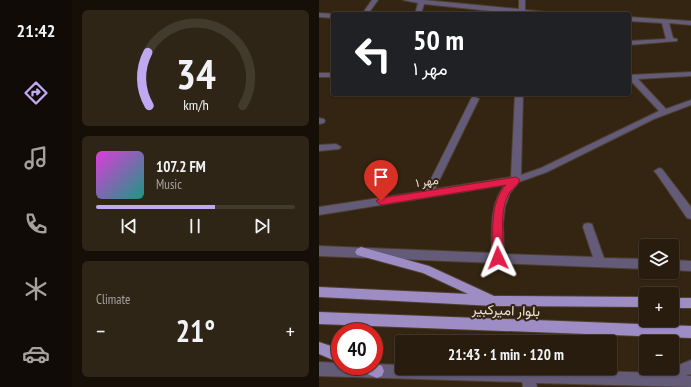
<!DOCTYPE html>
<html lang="en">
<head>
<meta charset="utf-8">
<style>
  :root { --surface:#271c0e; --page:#2f2517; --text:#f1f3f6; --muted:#a4a19e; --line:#433a2e; --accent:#c1a8f3 }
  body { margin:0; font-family:"PT Sans Narrow",Vazirmatn,sans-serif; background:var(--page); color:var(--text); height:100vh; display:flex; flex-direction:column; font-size:15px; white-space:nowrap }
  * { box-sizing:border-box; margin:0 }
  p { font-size:13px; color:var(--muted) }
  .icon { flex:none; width:22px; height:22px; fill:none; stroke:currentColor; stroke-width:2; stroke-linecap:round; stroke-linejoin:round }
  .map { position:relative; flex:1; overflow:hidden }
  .details { display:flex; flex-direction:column; gap:10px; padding:10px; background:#150f08; width:247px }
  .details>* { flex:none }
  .hud { position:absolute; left:12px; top:12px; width:300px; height:84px; border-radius:4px; box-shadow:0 1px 3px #0004,0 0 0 1px var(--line); background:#202124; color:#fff; overflow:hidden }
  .controls { position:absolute; left:320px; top:239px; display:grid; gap:8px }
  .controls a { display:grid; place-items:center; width:40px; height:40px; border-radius:4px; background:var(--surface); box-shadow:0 1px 3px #0004,0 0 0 1px var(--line); font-size:20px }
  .speed { position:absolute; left:12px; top:323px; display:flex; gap:8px; font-size:20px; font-weight:700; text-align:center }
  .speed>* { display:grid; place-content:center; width:52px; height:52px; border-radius:50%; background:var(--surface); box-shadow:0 1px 3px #0004,0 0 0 1px var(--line); line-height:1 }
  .speed .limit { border:6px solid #d22; background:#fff; color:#111 }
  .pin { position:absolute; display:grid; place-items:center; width:34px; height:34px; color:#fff; margin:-41px -17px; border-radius:50% 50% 50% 0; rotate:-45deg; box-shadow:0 0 4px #0007 }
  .pin .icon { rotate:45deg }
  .me { position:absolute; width:44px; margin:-22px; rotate:358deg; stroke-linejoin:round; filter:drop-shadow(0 0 3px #0008) }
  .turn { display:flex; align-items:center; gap:14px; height:84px; padding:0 16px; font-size:18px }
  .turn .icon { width:52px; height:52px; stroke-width:2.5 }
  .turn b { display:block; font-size:28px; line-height:34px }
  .big { font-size:30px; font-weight:700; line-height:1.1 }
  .details .widget { flex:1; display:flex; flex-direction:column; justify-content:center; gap:6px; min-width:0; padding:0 14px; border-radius:6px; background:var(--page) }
  .details .dial { align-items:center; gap:0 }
  .dial svg { height:104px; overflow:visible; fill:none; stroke:var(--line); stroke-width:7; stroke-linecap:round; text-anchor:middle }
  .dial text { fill:var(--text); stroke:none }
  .song { display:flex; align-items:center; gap:12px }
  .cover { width:48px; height:48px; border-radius:6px; background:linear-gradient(135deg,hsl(300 70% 55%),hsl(170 70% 35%)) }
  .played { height:4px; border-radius:2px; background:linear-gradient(90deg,var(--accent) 60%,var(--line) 60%) }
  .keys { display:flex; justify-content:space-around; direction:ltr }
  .heat { display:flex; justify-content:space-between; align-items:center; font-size:22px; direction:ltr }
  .trip { position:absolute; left:76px; top:335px; width:222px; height:40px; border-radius:4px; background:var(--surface); box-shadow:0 1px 3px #0004,0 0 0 1px var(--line); font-weight:700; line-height:40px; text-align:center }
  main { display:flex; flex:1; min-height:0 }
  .tab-bar { display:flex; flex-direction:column; width:72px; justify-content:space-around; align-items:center; background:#100b06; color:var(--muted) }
  .tab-bar .icon { width:28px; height:28px }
  .tab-bar .selected { color:var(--accent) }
  .tab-bar b { font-size:18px; color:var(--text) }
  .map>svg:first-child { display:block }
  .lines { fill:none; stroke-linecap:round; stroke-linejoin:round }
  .minor-casing { stroke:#4e3f2e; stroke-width:2 }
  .major-casing { stroke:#4e3f2e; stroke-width:2 }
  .minor { fill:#635b77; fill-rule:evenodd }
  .major { fill:#9e8cc5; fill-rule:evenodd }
  .route { fill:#e11d48; stroke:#92132f }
  .labels { text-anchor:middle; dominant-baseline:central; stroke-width:4; stroke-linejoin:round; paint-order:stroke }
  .street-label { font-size:12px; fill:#ece2d7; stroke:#342512 }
  .near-street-label { font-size:14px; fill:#ece2d7; stroke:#342512 }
</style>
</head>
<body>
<main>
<nav class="tab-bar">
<b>21:42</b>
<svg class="icon selected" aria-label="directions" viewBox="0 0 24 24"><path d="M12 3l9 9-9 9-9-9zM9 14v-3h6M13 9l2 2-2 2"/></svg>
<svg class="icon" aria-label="music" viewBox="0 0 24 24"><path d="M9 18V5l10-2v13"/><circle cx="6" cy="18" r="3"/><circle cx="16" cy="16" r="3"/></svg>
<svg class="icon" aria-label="phone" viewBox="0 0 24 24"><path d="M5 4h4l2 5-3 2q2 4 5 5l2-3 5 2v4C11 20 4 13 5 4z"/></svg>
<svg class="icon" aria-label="climate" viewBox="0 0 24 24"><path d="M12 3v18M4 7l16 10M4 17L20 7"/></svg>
<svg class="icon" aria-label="car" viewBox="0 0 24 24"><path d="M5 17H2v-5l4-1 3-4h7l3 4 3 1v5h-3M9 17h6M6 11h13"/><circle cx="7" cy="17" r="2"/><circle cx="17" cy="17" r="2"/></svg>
</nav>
<section class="details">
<div class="widget dial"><svg viewBox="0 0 100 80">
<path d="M14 69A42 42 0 1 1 86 69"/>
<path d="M14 69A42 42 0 0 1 13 28" stroke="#c1a8f3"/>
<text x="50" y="56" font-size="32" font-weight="700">34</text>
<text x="50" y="72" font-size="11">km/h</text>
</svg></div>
<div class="widget">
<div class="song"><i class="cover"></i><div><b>107.2 FM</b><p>Music</p></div></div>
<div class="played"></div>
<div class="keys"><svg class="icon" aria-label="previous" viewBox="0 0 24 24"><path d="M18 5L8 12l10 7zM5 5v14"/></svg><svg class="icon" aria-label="pause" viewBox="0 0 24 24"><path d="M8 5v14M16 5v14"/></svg><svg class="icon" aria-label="next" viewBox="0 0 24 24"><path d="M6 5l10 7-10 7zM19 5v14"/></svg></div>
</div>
<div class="widget"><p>Climate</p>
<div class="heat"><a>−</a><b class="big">21°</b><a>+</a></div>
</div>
</section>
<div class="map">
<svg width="372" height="387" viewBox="0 0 372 387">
  <rect width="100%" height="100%" fill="#342512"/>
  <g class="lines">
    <g class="minor-casing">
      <path id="minor" d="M53 0H59L49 14H43Z
        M84 0H105L200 9V0H206V10L227 12 230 14H200L105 4 102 14H96L99 3Z
        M0 13 14 14V18L0 17Z
        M310 17 372 21V25L350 23 354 38 358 39V41L310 45V41L347 39 343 23 310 21Z
        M372 72V76L319 79 347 109 372 100V105L335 119 228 172 200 182 191 193 186 207 184 224 185 254 274 257 264 227 265 224 269 223 273 224 274 227 285 258 327 259V269L0 256V246L173 253C173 231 170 204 186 185L0 215V207L106 191 153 97H156L160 99 116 189 192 177 196 94H204L202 175 222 168 340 111 310 79V75Z
        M0 73H14V77H0Z
        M0 118 5 119 6 121 5 123 0 124Z
        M17 144 22 147 20 149 0 151V145Z
        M340 168 343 169 372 207V219L368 218 337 173 335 171Z
        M353 260 372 261V271L353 270Z
        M372 360V374L367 376H372V387L217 383 218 387H204L203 382 0 376V362L21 363V366H55V364L83 365V368H182L340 373Z"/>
    </g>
    <g class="major-casing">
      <path id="major" d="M42 247 110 266 175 296 327 297V307L175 306 0 297V287L149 294 104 273 38 255 36 252 38 249Z
        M353 298H372V308H353Z
        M0 312 372 326V338L0 324Z
        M0 342 21 349V363L0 354Z
        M55 363 63 366 65 371 63 376 58 378 41 371 39 366H55Z"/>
    </g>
    <use href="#minor" class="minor"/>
    <use href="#major" class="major"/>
  </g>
  <path class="route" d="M197 177 201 180C199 185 194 188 191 192 180 208 184 239 185 258L183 261 179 262 176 261 174 258C174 235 170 202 187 185L62 205 57 201 62 198Z"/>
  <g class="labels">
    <g class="street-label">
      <text transform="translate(108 181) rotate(-9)">مهر ۱</text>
    </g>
    <g class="near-street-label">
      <text transform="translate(187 310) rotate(2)">بلوار امیرکبیر</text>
    </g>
  </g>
</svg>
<div class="controls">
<a><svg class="icon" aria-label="layers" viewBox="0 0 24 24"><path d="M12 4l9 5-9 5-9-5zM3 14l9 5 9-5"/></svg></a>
<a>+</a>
<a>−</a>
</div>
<div class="speed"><div class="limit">40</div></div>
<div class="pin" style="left:62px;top:201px;background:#d93025"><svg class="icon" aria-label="arrive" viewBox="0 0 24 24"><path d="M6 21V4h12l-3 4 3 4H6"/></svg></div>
<svg class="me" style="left:179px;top:258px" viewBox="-20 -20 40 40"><path d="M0-17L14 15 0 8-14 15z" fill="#e11d48" stroke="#fff" stroke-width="4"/></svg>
<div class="trip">21:43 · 1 min · 120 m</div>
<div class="hud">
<div class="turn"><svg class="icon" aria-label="left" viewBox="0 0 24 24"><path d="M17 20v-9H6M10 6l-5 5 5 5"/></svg><div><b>50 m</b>مهر ۱</div></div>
</div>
</div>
</main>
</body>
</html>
